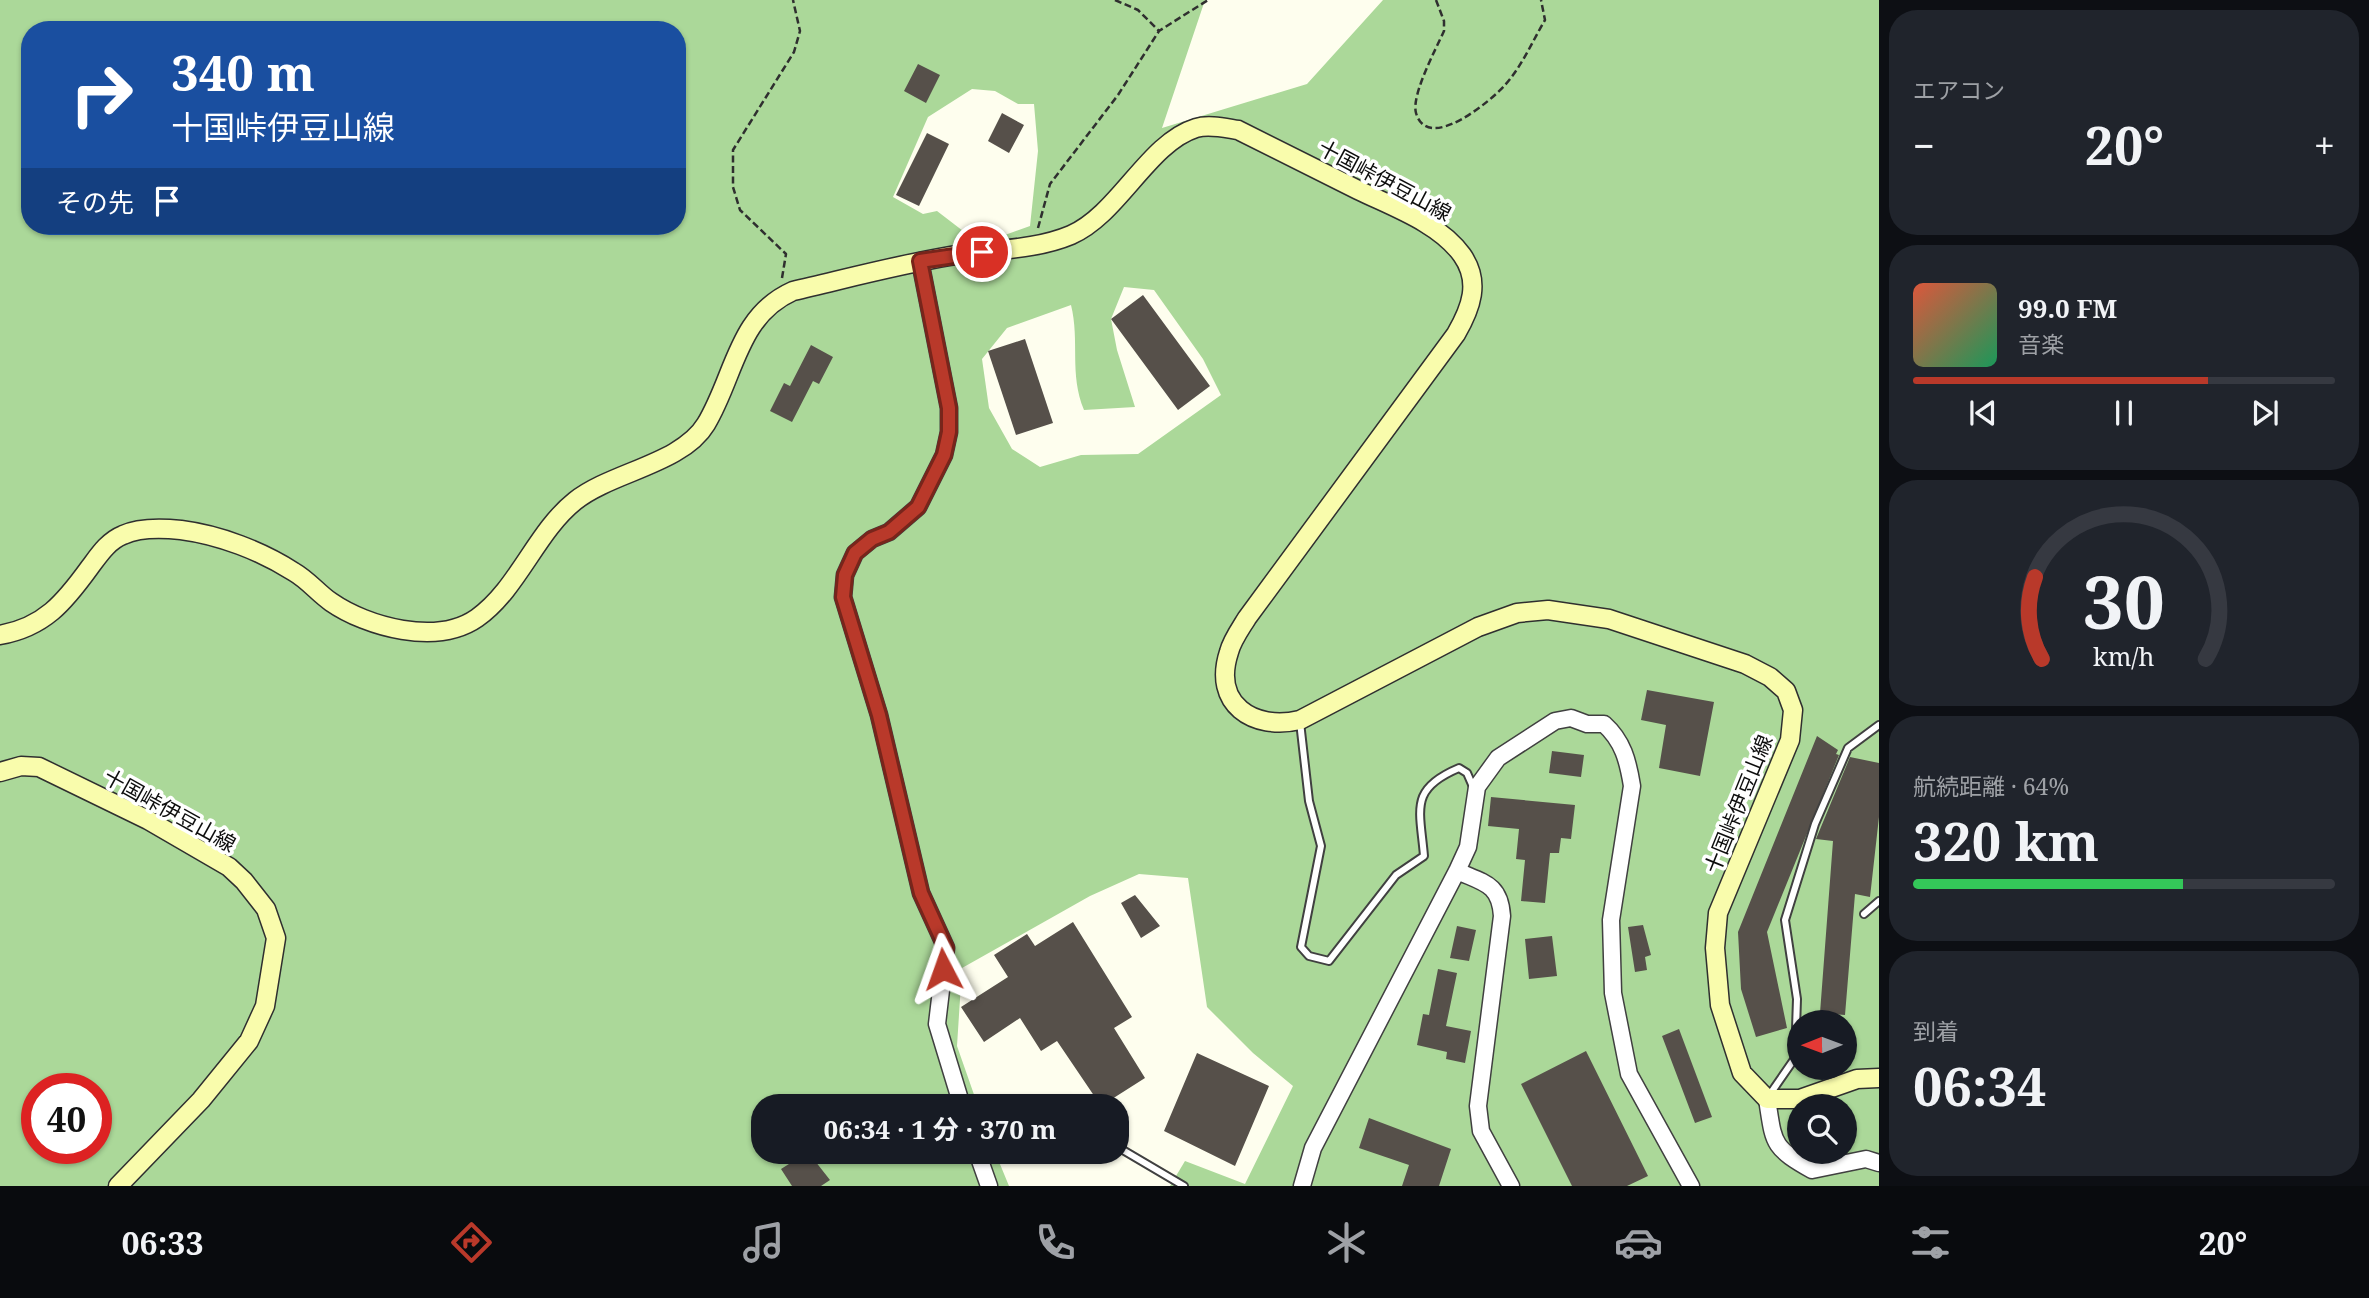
<!DOCTYPE html>
<html lang="ja">
<head>
<meta charset="utf-8">
<style>
  :root { --surface:#171b24; --page:#20242c; --text:#f1f3f6; --muted:#9ea1a6; --line:#363941; --accent:#b9392a }
  body { margin:0; font-family:"Noto Serif","Noto Sans JP",serif; background:var(--page); color:var(--text); height:100vh; display:flex; flex-direction:column; font-size:26px; white-space:nowrap }
  * { box-sizing:border-box; margin:0 }
  p { font-size:23px; color:var(--muted) }
  .icon { flex:none; width:38px; height:38px; fill:none; stroke:currentColor; stroke-width:2; stroke-linecap:round; stroke-linejoin:round }
  .map { position:relative; flex:1; overflow:hidden }
  .sheet { display:flex; flex-direction:column; gap:10px; padding:10px; background:#0d0f14; width:490px }
  .sheet>* { flex:none }
  .hud { position:absolute; left:21px; top:21px; width:665px; height:214px; border-radius:28px; box-shadow:0 2px 5px #0004; background:#1a4fa0; color:#fff; overflow:hidden }
  .needle { width:46px; rotate:269deg }
  .tools { position:absolute; left:1787px; top:1010px; display:grid; gap:14px }
  .tools a { display:grid; place-items:center; width:70px; height:70px; border-radius:50%; background:var(--surface); box-shadow:0 2px 5px #0004; font-size:35px }
  .speed { position:absolute; left:21px; top:1073px; display:flex; gap:14px; font-size:35px; font-weight:700; text-align:center }
  .speed>* { display:grid; place-content:center; width:91px; height:91px; border-radius:50%; background:var(--surface); box-shadow:0 2px 5px #0004; line-height:1 }
  .speed .limit { border:10px solid #d22; background:#fff; color:#111 }
  .pin { position:absolute; display:grid; place-items:center; width:60px; height:60px; color:#fff; margin:-30px; border:4px solid #fff; border-radius:50%; box-shadow:0 2px 7px #0007 }
  .me { position:absolute; width:77px; margin:-38px; rotate:356deg; stroke-linejoin:round; filter:drop-shadow(0 0 5px #0008) }
  .turn { display:flex; align-items:center; gap:24px; height:147px; padding:0 35px; font-size:32px }
  .turn .icon { width:91px; height:91px; stroke-width:2.5 }
  .turn b { display:block; font-size:49px; line-height:60px }
  .then { display:flex; align-items:center; height:66px; padding:0 35px; background:#0003; gap:14px; font-size:26px }
  .big { font-size:52px; font-weight:700; line-height:1.1 }
  .sheet .widget { flex:1; display:flex; flex-direction:column; justify-content:center; gap:10px; min-width:0; padding:0 24px; border-radius:28px; background:var(--page) }
  .sheet .dial { align-items:center; gap:0 }
  .dial svg { height:182px; overflow:visible; fill:none; stroke:var(--line); stroke-width:7; stroke-linecap:round; text-anchor:middle }
  .dial text { fill:var(--text); stroke:none }
  .song { display:flex; align-items:center; gap:21px }
  .cover { width:84px; height:84px; border-radius:10px; background:linear-gradient(135deg,hsl(10 70% 55%),hsl(150 70% 35%)) }
  .played { height:7px; border-radius:4px; background:linear-gradient(90deg,var(--accent) 70%,var(--line) 70%) }
  .keys { display:flex; justify-content:space-around; direction:ltr }
  .heat { display:flex; justify-content:space-between; align-items:center; font-size:38px; direction:ltr }
  .charge { height:10px; border-radius:5px; background:linear-gradient(90deg,#34c759 64%,var(--line) 0) }
  .trip { position:absolute; left:751px; top:1094px; width:378px; height:70px; border-radius:28px; background:var(--surface); box-shadow:0 2px 5px #0004; font-weight:700; line-height:70px; text-align:center }
  .tabs { display:flex; height:112px; justify-content:space-around; align-items:center; background:#090b0e; color:var(--muted) }
  .tabs .icon { width:49px; height:49px }
  .tabs .selected { color:var(--accent) }
  .tabs b { font-size:32px; color:var(--text) }
  main { display:flex; flex:1; min-height:0 }
  .map>svg:first-child { display:block }
  .forest { fill:#abd899; fill-rule:evenodd }
  .building { fill:#56504a }
  .lines { fill:none; stroke-linecap:round; stroke-linejoin:round }
  .service-casing { stroke:#404040; stroke-width:10 }
  .tertiary-casing { stroke:#404040; stroke-width:19 }
  .secondary-casing { stroke:#2f2f2f; stroke-width:21 }
  .path { stroke:#2f2f2f; stroke-width:2.5; stroke-dasharray:7 3.5; stroke-linecap:butt }
  .service { stroke:#fff; stroke-width:6 }
  .tertiary { stroke:#fff; stroke-width:16 }
  .secondary { stroke:#f9fcac; stroke-width:18 }
  .route-casing { stroke:#78251b; stroke-width:18 }
  .route { stroke:#b9392a; stroke-width:12 }
  .labels { text-anchor:middle; dominant-baseline:central; stroke-width:7; stroke-linejoin:round; paint-order:stroke }
  .street-label { font-size:21px; fill:#0d0d0d; stroke:#fff }
</style>
</head>
<body>
<main>
<div class="map">
<svg width="1879" height="1186" viewBox="0 0 1879 1186">
  <rect width="100%" height="100%" fill="#fefeee"/>
  <path class="forest" d="M0 0H1205L1162 128 1307 84 1383 0H1879V1186H1170L1185 1161 1245 1184 1293 1086 1253 1053 1207 1007 1188 878 1139 874 1090 896 962 968 957 1046 978 1106H763V1152H995L1009 1186H0ZM30 30H677V226H30ZM972 89 995 91 1018 104H1034L1038 151 1030 226 980 244 937 211 923 214 893 197 928 117ZM1124 287 1154 290 1203 359 1221 395 1138 454 1081 455 1040 467 1012 449 989 408 982 359 1007 328 1071 305C1080 342 1069 373 1084 410L1135 407 1117 350 1111 319ZM1799 1022H1844V1068H1799ZM37 1088H96V1148H37ZM1799 1106H1844V1152H1799Z"/>
  <path class="building" d="M918 64 940 75 926 103 904 91Z
    M1002 113 1024 125 1009 153 988 141Z
    M927 133 949 144 919 206 896 195Z
    M1143 295 1210 386 1178 410 1111 319Z
    M1025 339 1053 423 1016 435 988 351Z
    M811 345 833 357 819 384 813 381 792 422 770 411 784 383 790 386Z
    M1647 690 1714 702 1700 776 1659 768 1666 725 1641 720Z
    M1817 736 1838 750 1836 754 1839 755 1767 932 1787 1028 1756 1037 1741 989 1738 932Z
    M1552 751 1584 755 1581 777 1549 773Z
    M1850 757 1879 763V817L1870 897 1855 894 1845 1015 1820 1013 1833 841 1816 839Z
    M1491 797 1575 805 1571 839 1561 838 1559 853H1550L1545 903 1521 901 1525 860 1516 859 1519 829 1488 826Z
    M1135 895 1160 926 1141 938 1121 903Z
    M1073 922 1132 1017 1114 1028 1145 1078 1101 1106 1057 1041 1041 1051 1020 1018 984 1042 961 1007 1008 977 994 955 1027 934 1035 946Z
    M1643 925 1651 955 1645 957 1647 970 1635 972 1628 927Z
    M1457 926 1476 930 1469 961 1450 958Z
    M1552 936 1557 976 1529 979 1525 939Z
    M1438 969 1457 973 1446 1026 1471 1031 1465 1063 1446 1059 1447 1052 1417 1045 1423 1014 1429 1015Z
    M1679 1029 1712 1117 1695 1123 1662 1036Z
    M1586 1051 1648 1176 1627 1186H1572L1521 1084Z
    M1197 1053 1269 1086 1235 1166 1164 1131Z
    M1369 1118 1451 1149 1439 1186H1402L1409 1165 1359 1148Z
    M808 1152 830 1180 821 1186H792L781 1169Z"/>
  <g class="lines">
    <g class="service-casing">
      <path id="service" d="M1300 722 1309 801 1321 846 1301 947 1309 956 1329 961 1396 875 1424 856C1420 809 1409 789 1459 768L1467 773 1474 789
        M1864 914 1879 901
        M1768 1097 1795 1058 1797 999 1785 920 1815 824 1848 748 1879 725
        M1116 1146 1184 1186"/>
    </g>
    <g class="tertiary-casing">
      <path id="tertiary" d="M920 261 949 408V432L944 455 918 507 889 532 872 539 855 553 845 575 843 597 879 715 921 893 946 948 937 1024 962 1106
        M1457 871C1484 883 1500 884 1502 916L1478 1106 1481 1131 1511 1186
        M1767 1099C1774 1143 1771 1147 1812 1170L1866 1159 1879 1163
        M977 1152 989 1186
        M1302 1186 1313 1148 1457 871 1468 847 1477 787 1498 758 1555 721 1571 718 1587 724H1604C1623 741 1628 761 1632 786L1611 920 1613 993 1629 1074 1691 1186"/>
    </g>
    <g class="secondary-casing">
      <path id="secondary" d="M0 635C44 627 64 603 90 567 99 555 108 541 123 535 140 527 162 528 181 530 220 535 261 551 294 572 308 580 318 593 331 602 367 627 437 646 477 618 518 589 536 532 575 501 611 472 682 464 706 424 735 376 737 316 793 291 845 279 897 265 950 256 989 249 1033 251 1071 235 1119 214 1148 143 1196 128 1209 124 1225 128 1238 130 1278 150 1318 170 1358 190 1393 207 1439 223 1462 255 1481 282 1471 308 1456 334L1247 618C1241 628 1232 640 1229 652 1212 704 1253 731 1300 720L1478 627 1517 613 1548 610 1609 619 1745 664 1770 677 1786 691 1793 710 1790 740 1718 913 1715 948 1720 1005 1742 1073 1767 1099H1800L1857 1079 1879 1078
        M0 772 21 766 39 767 148 820 229 867 244 881 266 909 276 938 265 1006 249 1041 201 1100 118 1186"/>
    </g>
    <path class="path" d="M1115 0 1138 10 1159 31
      M1436 0 1444 21V31C1436 49 1411 95 1416 113 1428 154 1492 100 1505 85 1522 66 1532 42 1545 20L1541 0
      M1038 228 1050 184 1118 95 1159 31 1208 0
      M782 278 786 254 740 210 733 187V150L794 52 800 31 793 0"/>
    <use href="#service" class="service"/>
    <use href="#tertiary" class="tertiary"/>
    <use href="#secondary" class="secondary"/>
  </g>
  <g class="lines">
    <g class="route-casing">
      <path id="route" d="M943 969 946 948 921 893 879 715 843 597 845 575 855 553 872 539 889 532 918 507 944 455 949 432V408L920 261 982 252"/>
    </g>
    <use href="#route" class="route"/>
  </g>
  <g class="labels">
    <g class="street-label">
      <text transform="translate(1385 180) rotate(28)">十国峠伊豆山線</text>
      <text transform="translate(1738 804) rotate(-68)">十国峠伊豆山線</text>
      <text transform="translate(170 810) rotate(29)">十国峠伊豆山線</text>
    </g>
  </g>
</svg>
<div class="tools">
<a><svg class="needle" viewBox="-14 -14 28 28"><path d="M0-13l5 13h-10z" fill="#e53935"/><path d="M0 13l5-13h-10z" fill="#9ea1a6"/></svg></a>
<a><svg class="icon" aria-label="search" viewBox="0 0 24 24"><circle cx="10" cy="10" r="6"/><path d="M15 15l6 6"/></svg></a>
</div>
<div class="speed"><div class="limit">40</div></div>
<div class="pin" style="left:982px;top:252px;background:#d93025"><svg class="icon" aria-label="arrive" viewBox="0 0 24 24"><path d="M6 21V4h12l-3 4 3 4H6"/></svg></div>
<svg class="me" style="left:943px;top:969px" viewBox="-20 -20 40 40"><path d="M0-17L14 15 0 8-14 15z" fill="#b9392a" stroke="#fff" stroke-width="4"/></svg>
<div class="trip">06:34 · 1 分 · 370 m</div>
<div class="hud">
<div class="turn"><svg class="icon" aria-label="right" viewBox="0 0 24 24"><path d="M7 20v-9h11M14 6l5 5-5 5"/></svg><div><b>340 m</b>十国峠伊豆山線</div></div>
<div class="then">その先<svg class="icon" aria-label="arrive" viewBox="0 0 24 24"><path d="M6 21V4h12l-3 4 3 4H6"/></svg></div>
</div>
</div>
<section class="sheet">
<div class="widget"><p>エアコン</p>
<div class="heat"><a>−</a><b class="big">20°</b><a>+</a></div>
</div>
<div class="widget">
<div class="song"><i class="cover"></i><div><b>99.0 FM</b><p>音楽</p></div></div>
<div class="played"></div>
<div class="keys"><svg class="icon" aria-label="previous" viewBox="0 0 24 24"><path d="M18 5L8 12l10 7zM5 5v14"/></svg><svg class="icon" aria-label="pause" viewBox="0 0 24 24"><path d="M8 5v14M16 5v14"/></svg><svg class="icon" aria-label="next" viewBox="0 0 24 24"><path d="M6 5l10 7-10 7zM19 5v14"/></svg></div>
</div>
<div class="widget dial"><svg viewBox="0 0 100 80">
<path d="M14 69A42 42 0 1 1 86 69"/>
<path d="M14 69A42 42 0 0 1 11 33" stroke="#b9392a"/>
<text x="50" y="56" font-size="32" font-weight="700">30</text>
<text x="50" y="72" font-size="11">km/h</text>
</svg></div>
<div class="widget"><p>航続距離 · 64%</p><b class="big">320 km</b><div class="charge"></div></div>
<div class="widget"><p>到着</p><b class="big">06:34</b></div>
</section>
</main>
<nav class="tabs">
<b>06:33</b>
<svg class="icon selected" aria-label="directions" viewBox="0 0 24 24"><path d="M12 3l9 9-9 9-9-9zM9 14v-3h6M13 9l2 2-2 2"/></svg>
<svg class="icon" aria-label="music" viewBox="0 0 24 24"><path d="M9 18V5l10-2v13"/><circle cx="6" cy="18" r="3"/><circle cx="16" cy="16" r="3"/></svg>
<svg class="icon" aria-label="phone" viewBox="0 0 24 24"><path d="M5 4h4l2 5-3 2q2 4 5 5l2-3 5 2v4C11 20 4 13 5 4z"/></svg>
<svg class="icon" aria-label="climate" viewBox="0 0 24 24"><path d="M12 3v18M4 7l16 10M4 17L20 7"/></svg>
<svg class="icon" aria-label="car" viewBox="0 0 24 24"><path d="M5 17H2v-5l4-1 3-4h7l3 4 3 1v5h-3M9 17h6M6 11h13"/><circle cx="7" cy="17" r="2"/><circle cx="17" cy="17" r="2"/></svg>
<svg class="icon" aria-label="filters" viewBox="0 0 24 24"><path d="M4 7h16M4 17h16"/><circle cx="9" cy="7" r="2"/><circle cx="15" cy="17" r="2"/></svg>
<b>20°</b>
</nav>
</body>
</html>
